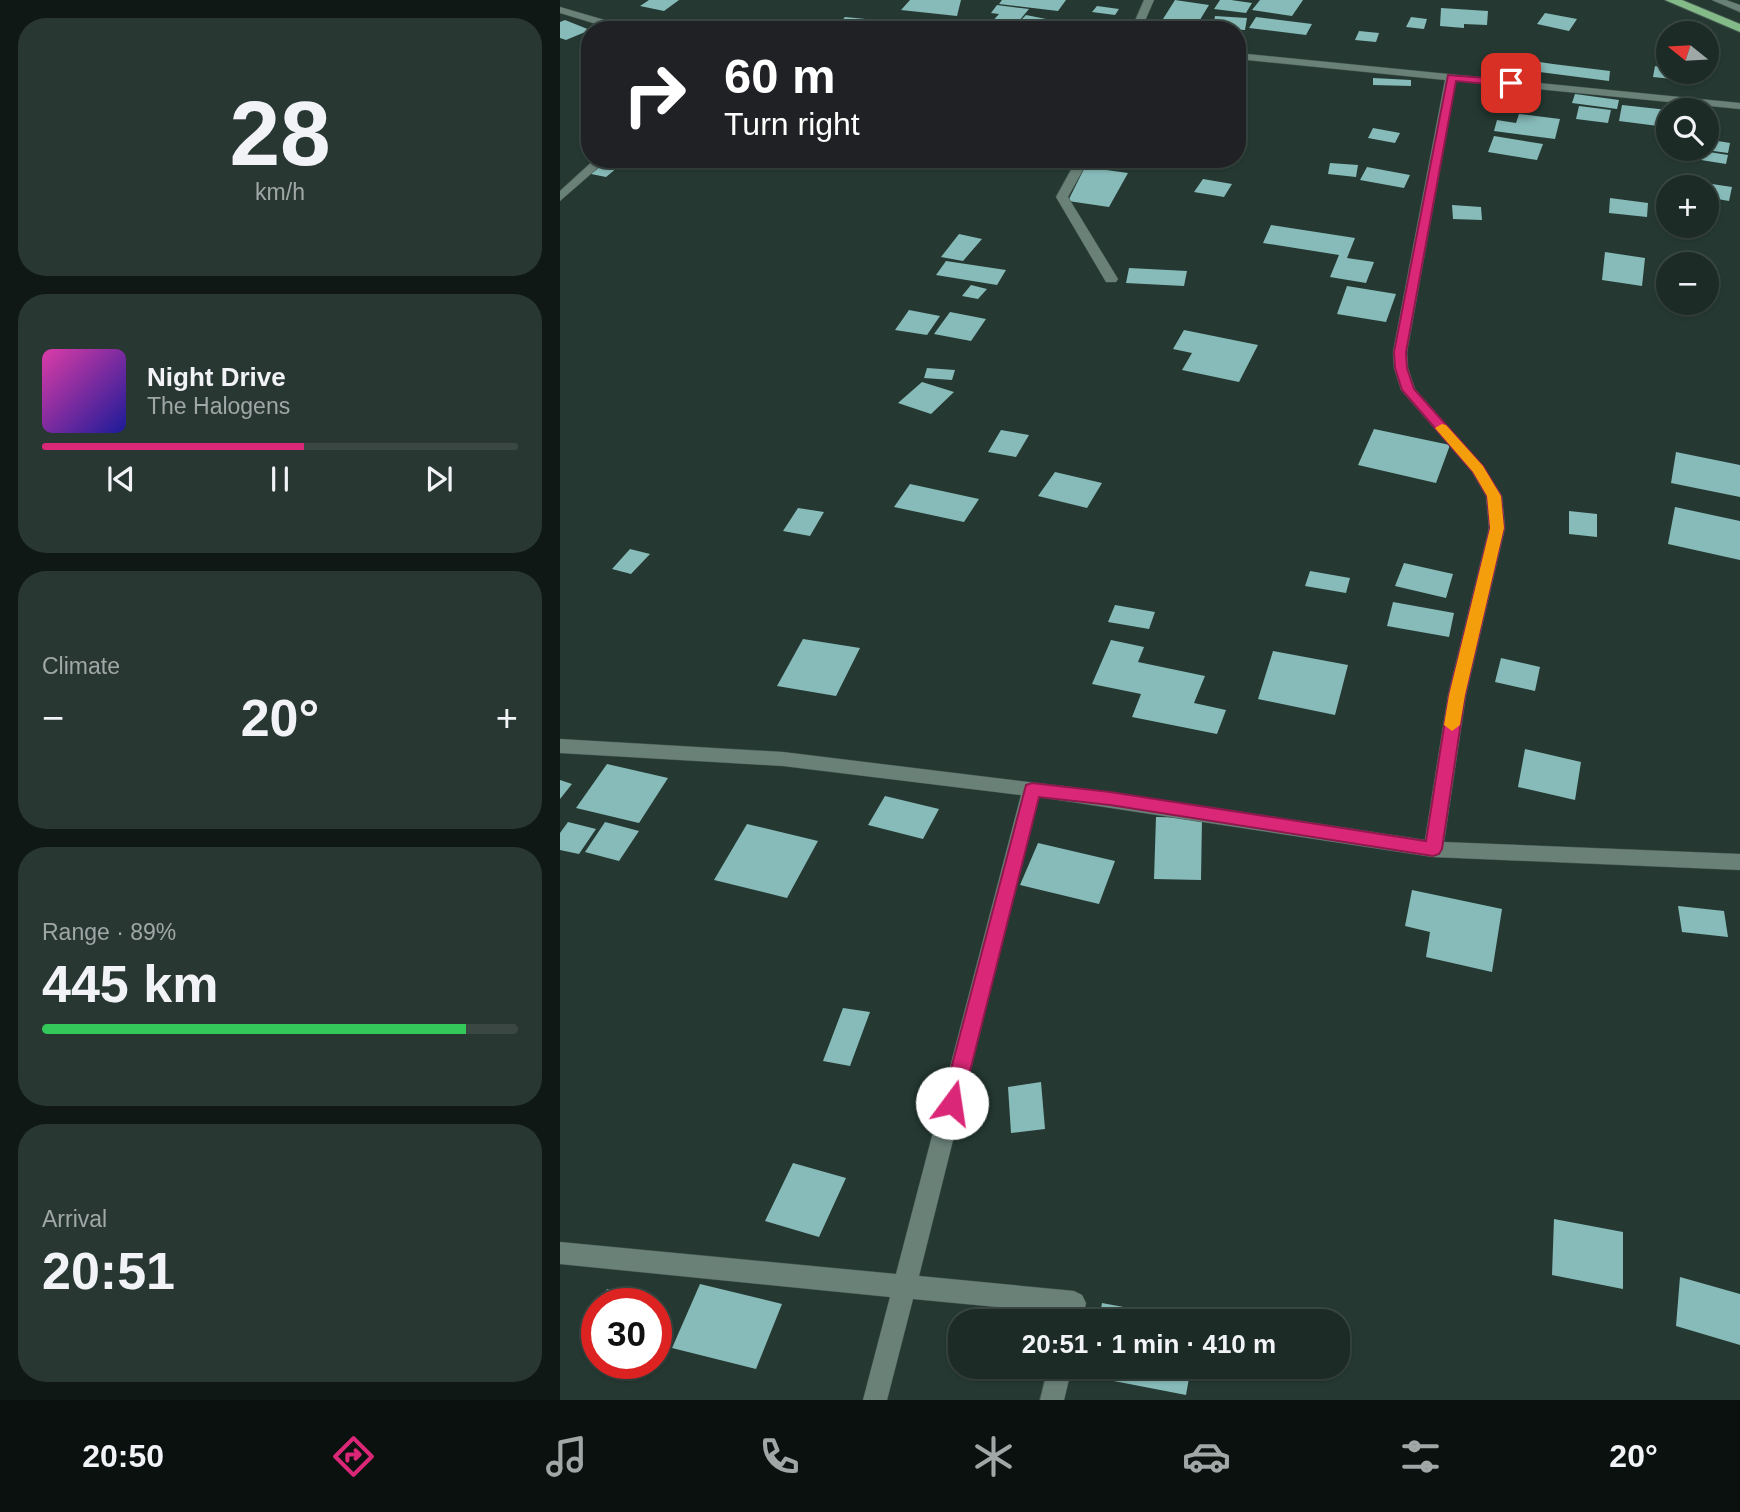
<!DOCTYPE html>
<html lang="en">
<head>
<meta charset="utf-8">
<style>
  :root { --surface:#1c2b26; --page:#293732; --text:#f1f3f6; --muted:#a0a7a7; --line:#3a4743; --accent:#db2777 }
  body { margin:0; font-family:Arial,sans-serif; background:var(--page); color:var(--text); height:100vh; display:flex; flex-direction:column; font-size:26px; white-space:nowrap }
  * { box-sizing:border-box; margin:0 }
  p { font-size:23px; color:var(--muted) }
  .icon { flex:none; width:38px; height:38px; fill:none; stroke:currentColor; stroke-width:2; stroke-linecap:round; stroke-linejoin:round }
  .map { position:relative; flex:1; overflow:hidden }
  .details { display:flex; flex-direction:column; gap:18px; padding:18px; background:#0f1815; width:560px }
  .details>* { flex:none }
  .banner { position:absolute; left:21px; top:21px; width:665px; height:147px; border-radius:28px; box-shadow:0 2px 5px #0004,0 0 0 2px var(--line); background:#202124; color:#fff; overflow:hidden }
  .needle { width:46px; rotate:288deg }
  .controls { position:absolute; left:1096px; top:21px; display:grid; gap:14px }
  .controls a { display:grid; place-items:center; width:63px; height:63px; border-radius:50%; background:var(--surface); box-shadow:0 2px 5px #0004,0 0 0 2px var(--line); font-size:35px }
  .speed { position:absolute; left:21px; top:1288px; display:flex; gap:14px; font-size:35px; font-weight:700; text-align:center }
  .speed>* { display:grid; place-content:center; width:91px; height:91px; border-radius:50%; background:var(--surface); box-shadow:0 2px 5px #0004,0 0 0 2px var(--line); line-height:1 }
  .speed .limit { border:10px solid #d22; background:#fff; color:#111 }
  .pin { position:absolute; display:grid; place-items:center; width:60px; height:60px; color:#fff; margin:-30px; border-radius:14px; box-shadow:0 4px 10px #0006 }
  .me { position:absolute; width:77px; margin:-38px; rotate:14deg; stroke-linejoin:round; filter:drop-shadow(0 0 5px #0008) }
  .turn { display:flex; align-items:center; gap:24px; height:147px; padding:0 28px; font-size:32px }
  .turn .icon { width:91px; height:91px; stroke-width:2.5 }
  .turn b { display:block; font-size:49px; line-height:60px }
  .big { font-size:52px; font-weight:700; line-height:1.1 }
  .details .tile { flex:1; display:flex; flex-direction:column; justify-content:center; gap:10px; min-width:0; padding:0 24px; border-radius:28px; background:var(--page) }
  .details .dial { align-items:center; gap:0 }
  .dial b { font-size:91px; line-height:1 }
  .song { display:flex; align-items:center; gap:21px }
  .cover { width:84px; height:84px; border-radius:10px; background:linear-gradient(135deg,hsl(320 70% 55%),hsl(240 70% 35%)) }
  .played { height:7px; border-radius:4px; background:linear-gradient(90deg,var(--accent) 55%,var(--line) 55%) }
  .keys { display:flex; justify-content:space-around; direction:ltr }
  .heat { display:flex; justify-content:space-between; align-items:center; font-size:38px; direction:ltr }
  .charge { height:10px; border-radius:5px; background:linear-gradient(90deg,#34c759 89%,var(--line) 0) }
  .trip { position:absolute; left:388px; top:1309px; width:402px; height:70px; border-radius:28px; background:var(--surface); box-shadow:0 2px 5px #0004,0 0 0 2px var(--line); font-weight:700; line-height:70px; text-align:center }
  .tab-bar { display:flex; height:112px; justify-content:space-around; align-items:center; background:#0b110f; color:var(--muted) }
  .tab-bar .icon { width:49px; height:49px }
  .tab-bar .current { color:var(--accent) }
  .tab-bar b { font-size:32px; color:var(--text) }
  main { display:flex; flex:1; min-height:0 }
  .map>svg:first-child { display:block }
  .building { fill:#87bbb9 }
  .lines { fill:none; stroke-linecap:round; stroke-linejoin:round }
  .minor-casing { stroke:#42554f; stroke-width:1 }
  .highway-casing { stroke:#42554f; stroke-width:2 }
  .minor { fill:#6a8178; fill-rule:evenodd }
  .highway { fill:#83ba88; fill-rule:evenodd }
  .route { fill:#db2777; stroke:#8e194d; stroke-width:2 }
  .slow { fill:#f59e0b }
</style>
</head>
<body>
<main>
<section class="details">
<div class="tile dial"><b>28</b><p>km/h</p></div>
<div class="tile">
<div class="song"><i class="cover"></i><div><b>Night Drive</b><p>The Halogens</p></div></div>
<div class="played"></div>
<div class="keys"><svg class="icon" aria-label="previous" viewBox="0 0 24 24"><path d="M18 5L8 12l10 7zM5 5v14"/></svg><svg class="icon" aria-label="pause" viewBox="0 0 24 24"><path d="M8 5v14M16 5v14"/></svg><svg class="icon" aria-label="next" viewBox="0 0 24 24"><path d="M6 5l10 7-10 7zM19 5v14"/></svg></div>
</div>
<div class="tile"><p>Climate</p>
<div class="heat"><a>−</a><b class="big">20°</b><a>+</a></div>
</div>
<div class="tile"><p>Range · 89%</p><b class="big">445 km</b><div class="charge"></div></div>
<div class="tile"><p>Arrival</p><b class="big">20:51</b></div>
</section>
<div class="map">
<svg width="1180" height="1400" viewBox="0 0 1180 1400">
  <rect width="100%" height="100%" fill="#253932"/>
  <path class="building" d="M89 0H119L104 11 80 6Z
    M350 0H401L397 16 341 10Z
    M442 0H506L498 11 439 4Z
    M615 0 649 5 638 23 603 19Z
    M660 0H671L692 3 686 13 654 9Z
    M700 0H743L732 16 692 10Z
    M437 5 469 9 454 27 430 24 439 14 431 13Z
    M537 6 559 9 555 15 532 12Z
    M881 8 928 11 927 25 904 24V28L880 26Z
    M985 13 1017 19 1009 31 977 24Z
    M466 15 486 19 478 27 457 24Z
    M655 16 687 18 685 30 653 28Z
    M285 17 326 21 319 30H290L293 27 278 25Z
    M696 17 752 24 746 35 689 28Z
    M851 17 867 19 864 29 846 27Z
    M5 20 30 30 6 40 0 38V22Z
    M604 23 624 25 621 30H600Z
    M799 31 819 33 816 42 795 40Z
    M952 58 993 64 1050 71 1049 81 949 68Z
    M1095 66 1108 68V72H1123L1122 80 1093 77Z
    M813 78 851 80V86L813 85Z
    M931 85 975 90 971 107 927 101Z
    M1015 94 1059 100 1057 109 1012 103Z
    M1062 105 1108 110 1106 127 1059 121Z
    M1019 106 1051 110 1048 123 1016 119Z
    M959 114 1000 119 995 139 934 131 937 120 956 123Z
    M813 128 840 133 835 143 808 138Z
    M934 136 983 144 977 160 928 152Z
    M1146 139 1170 143 1168 153 1146 150Z
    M1143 151 1168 155 1166 164 1141 160Z
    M48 160 63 163 46 177 31 174Z
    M770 163 798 165 796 177 768 174Z
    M525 167 568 173 549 207 508 201Z
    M807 167 850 175 844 188 800 180Z
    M643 179 672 184 664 197 634 192Z
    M1145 183 1172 187 1169 201 1146 197Z
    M1050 198 1088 203 1087 217 1049 213Z
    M892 205 921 207 922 220 893 219Z
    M711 225 795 238 787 258 814 262 806 283 770 277 779 255 703 243Z
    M399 234 422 239 403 261 381 257Z
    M1045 252 1085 258 1082 286 1042 280Z
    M386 261 446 270 437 285 376 275Z
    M569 268 627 271 624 286 566 283Z
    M411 285 427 289 418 299 402 296Z
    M787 286 836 294 826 322 777 314Z
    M349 310 380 316 367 335 335 330Z
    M390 312 426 319 411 341 374 334Z
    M624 330 698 345 679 382 622 370 632 353 613 349Z
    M367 368 395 370 392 380 364 378Z
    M362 382 394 392 371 414 338 403Z
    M814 429 890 445 876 483 798 465Z
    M441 430 469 435 456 457 428 452Z
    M1116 452 1180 465V497L1111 483Z
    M495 472 542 483 527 508 478 496Z
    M350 484 419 499 404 522 334 507Z
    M1115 507 1180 521V560L1108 544Z
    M238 508 264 512 250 536 223 531Z
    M1009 511 1037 514V537L1009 534Z
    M70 549 90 554 71 574 52 569Z
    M844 563 893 574 886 598 835 586Z
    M750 571 790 578 786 593 745 586Z
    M833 602 894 613 889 637 827 626Z
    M555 605 595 612 589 629 548 622Z
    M243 639 300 648 276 696 217 686Z
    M551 640 584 647 578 662 645 676 634 703 666 710 657 734 572 717 581 694 532 684Z
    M713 651 788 665 775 715 698 699Z
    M941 658 980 667 975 691 935 682Z
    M965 749 1021 762 1015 800 958 787Z
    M47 764 108 778 79 823 16 808Z
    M0 780 12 784 0 799Z
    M325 796 379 809 363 839 308 825Z
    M596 817 642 818 641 880 594 879Z
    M8 822 36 829 19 854 0 850V833Z
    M45 822 79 831 59 861 25 852Z
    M187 824 258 841 227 898 154 880Z
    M478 843 555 861 539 904 460 885Z
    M852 890 942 909 932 972 866 957 870 932 845 926Z
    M1118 906 1164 911 1168 937 1122 932Z
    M283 1008 310 1012 290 1066 263 1061Z
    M481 1082 485 1129 451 1133 448 1087Z
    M233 1163 286 1178 259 1237 205 1221Z
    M994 1219 1063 1232V1289L992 1275Z
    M1120 1277 1180 1294V1345L1116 1326Z
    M140 1284 222 1304 196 1369 112 1348Z
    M47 1289 84 1299 82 1304H40Z
    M542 1303 633 1320V1321H539Z
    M529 1367H631L626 1395 528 1376Z"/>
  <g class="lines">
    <g class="minor-casing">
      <path id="minor" d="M584 0H594L581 30H571Z
        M1152 0H1166L1180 5V12Z
        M0 7 72 28 73 30H56L0 13Z
        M677 53 1180 103V109L896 81 847 352 848 368 855 389 923 466 942 496 945 528 906 695 884 842 1180 854V870L873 857 479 797 359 1276 514 1291 522 1295 526 1303 522 1321H498L500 1313 353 1299 327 1400H303L330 1297 0 1264V1242L336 1274 461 795 223 766 0 753V739L223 752 550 792 865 840 888 695 929 528 926 496 912 472 841 390 834 368 833 352 885 80 677 59Z
        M35 159H48L0 201V191Z
        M517 159H529L508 197 558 279 556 282H546L496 197Z
        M488 1367H512L504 1400H480Z"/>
    </g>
    <g class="highway-casing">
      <path id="highway" d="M1105 0H1122L1180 24V32Z"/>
    </g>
    <use href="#minor" class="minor"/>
    <use href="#highway" class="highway"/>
  </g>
  <path class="route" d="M888 75 951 80 956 83 951 86 896 81 846 352 847 368 854 389 923 466 941 496 944 528 905 695 882 849 879 854 873 856 550 805 479 797 402 1103 399 1110 392 1112 385 1110 382 1103 466 785 472 783 550 792 866 841 889 695 930 528 927 496 913 472 842 390 835 368 834 352Z"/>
  <path class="slow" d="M882 424 886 425 923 466 941 496 944 528 905 695 900 725 892 731 884 725 889 695 930 528 927 496 913 472 875 428Z"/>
</svg>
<div class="controls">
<a><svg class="needle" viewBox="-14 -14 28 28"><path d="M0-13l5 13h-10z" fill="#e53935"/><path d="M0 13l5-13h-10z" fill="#a0a7a7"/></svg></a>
<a><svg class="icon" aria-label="search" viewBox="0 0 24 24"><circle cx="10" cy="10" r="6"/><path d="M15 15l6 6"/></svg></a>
<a>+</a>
<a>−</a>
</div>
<div class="speed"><div class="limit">30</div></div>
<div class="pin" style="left:951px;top:83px;background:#d93025"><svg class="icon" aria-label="arrive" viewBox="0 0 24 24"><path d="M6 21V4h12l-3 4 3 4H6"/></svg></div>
<svg class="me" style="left:392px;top:1103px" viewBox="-20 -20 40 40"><circle r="19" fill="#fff"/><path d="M0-13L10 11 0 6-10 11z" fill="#db2777"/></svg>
<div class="trip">20:51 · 1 min · 410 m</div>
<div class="banner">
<div class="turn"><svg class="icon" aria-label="right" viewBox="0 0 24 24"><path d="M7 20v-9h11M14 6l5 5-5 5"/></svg><div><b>60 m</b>Turn right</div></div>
</div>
</div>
</main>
<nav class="tab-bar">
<b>20:50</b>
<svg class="icon current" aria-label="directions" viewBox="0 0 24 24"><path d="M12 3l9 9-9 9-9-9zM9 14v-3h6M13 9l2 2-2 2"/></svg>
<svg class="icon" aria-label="music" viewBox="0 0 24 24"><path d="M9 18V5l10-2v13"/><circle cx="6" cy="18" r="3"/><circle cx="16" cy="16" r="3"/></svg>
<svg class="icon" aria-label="phone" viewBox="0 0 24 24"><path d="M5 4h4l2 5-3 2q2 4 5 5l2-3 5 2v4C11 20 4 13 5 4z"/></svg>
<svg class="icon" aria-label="climate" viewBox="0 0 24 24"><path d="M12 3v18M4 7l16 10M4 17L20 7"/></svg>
<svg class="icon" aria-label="car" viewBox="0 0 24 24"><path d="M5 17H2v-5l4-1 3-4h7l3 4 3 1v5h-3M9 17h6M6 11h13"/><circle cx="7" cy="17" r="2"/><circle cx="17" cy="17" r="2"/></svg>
<svg class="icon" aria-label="filters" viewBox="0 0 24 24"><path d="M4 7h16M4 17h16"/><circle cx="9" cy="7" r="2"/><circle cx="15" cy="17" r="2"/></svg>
<b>20°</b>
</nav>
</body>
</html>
